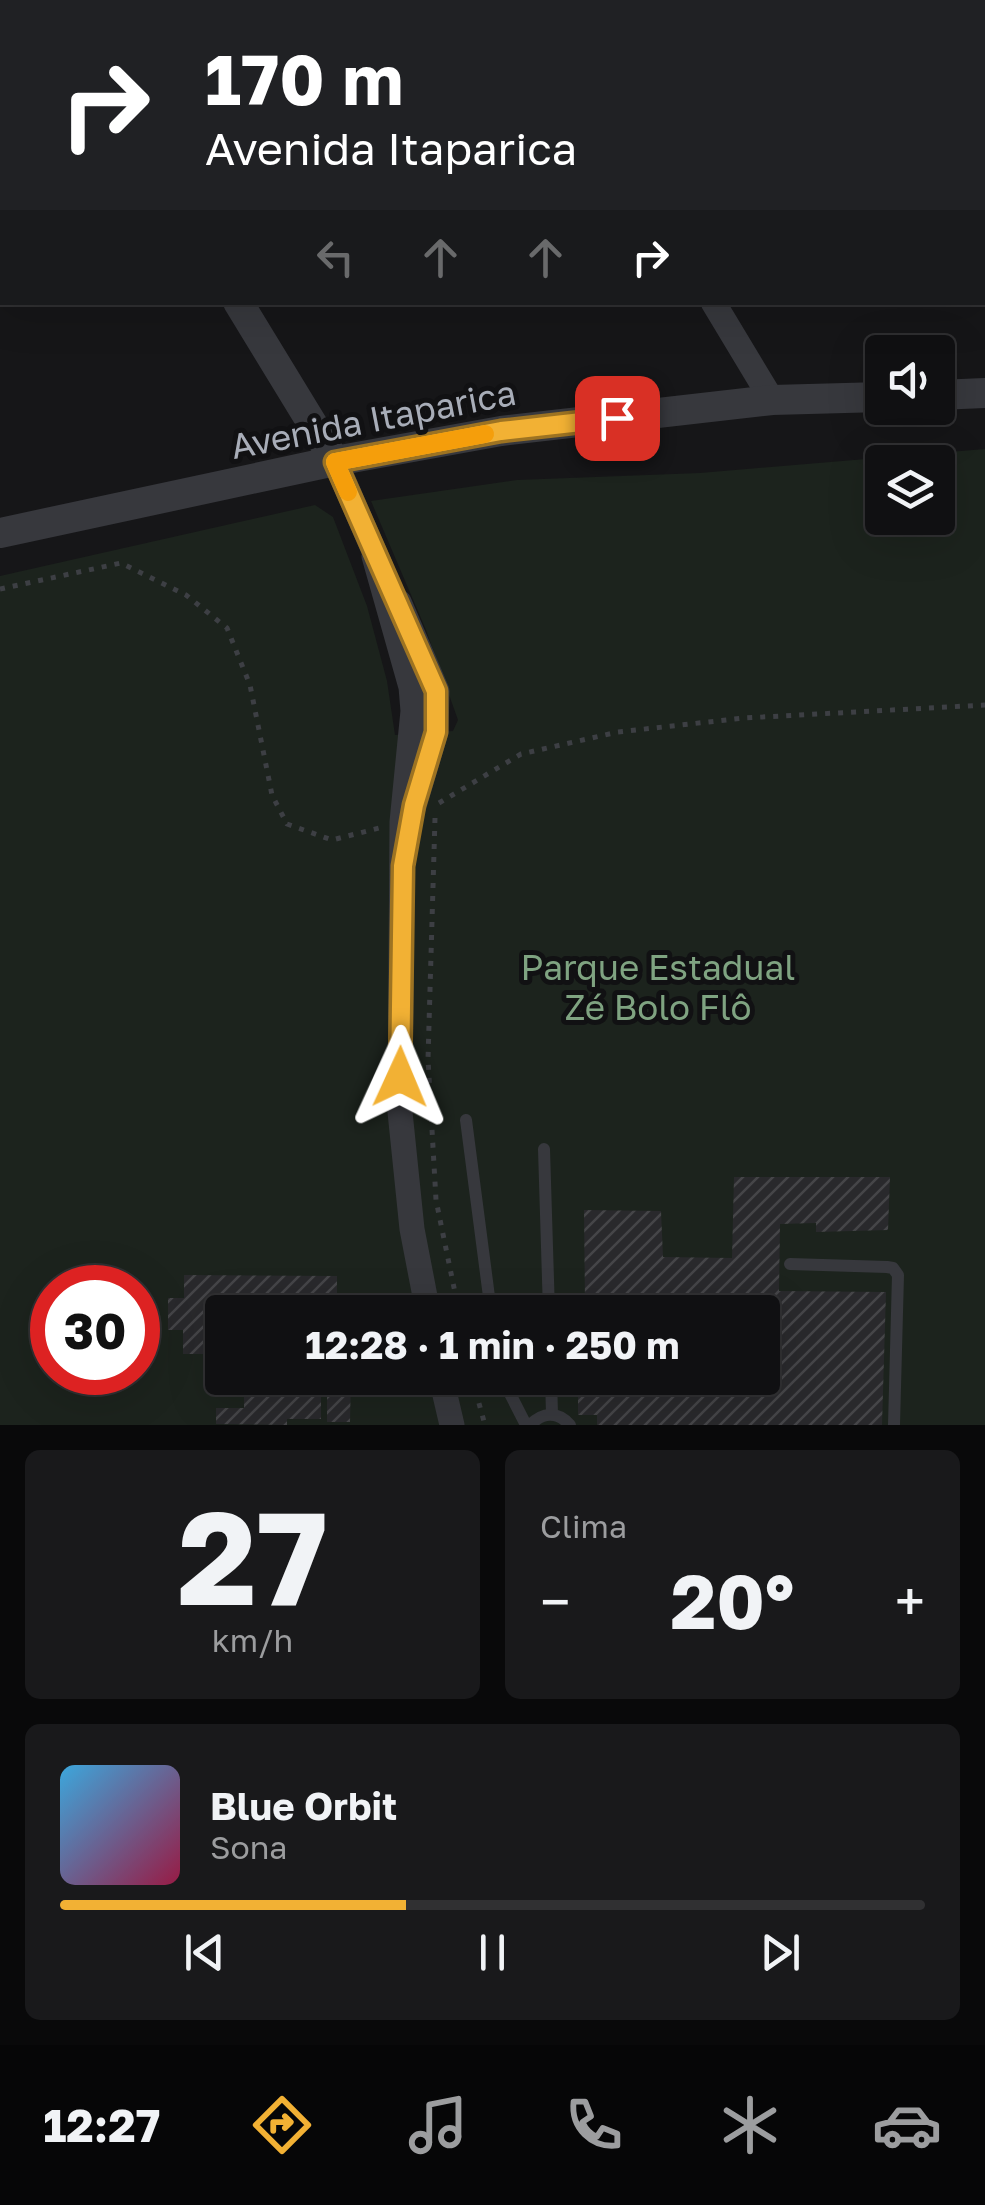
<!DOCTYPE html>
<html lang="pt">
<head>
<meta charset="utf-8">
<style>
  :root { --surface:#101012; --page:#19191b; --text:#f1f3f6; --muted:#9c9d9f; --line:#303032; --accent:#f2b134 }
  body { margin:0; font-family:"Golos Text",sans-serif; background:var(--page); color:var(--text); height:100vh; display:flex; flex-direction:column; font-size:38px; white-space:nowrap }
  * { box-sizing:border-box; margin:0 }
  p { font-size:32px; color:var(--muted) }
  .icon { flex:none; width:55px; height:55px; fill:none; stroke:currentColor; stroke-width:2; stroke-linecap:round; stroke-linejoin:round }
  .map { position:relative; height:1425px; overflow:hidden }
  .details { display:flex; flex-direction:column; gap:25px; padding:25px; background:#09090a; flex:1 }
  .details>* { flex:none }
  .hud { position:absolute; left:0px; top:0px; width:985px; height:305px; box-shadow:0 10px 40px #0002,0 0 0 2px var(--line); background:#202124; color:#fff; overflow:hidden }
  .controls { position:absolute; left:865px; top:335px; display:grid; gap:20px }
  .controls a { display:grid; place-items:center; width:90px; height:90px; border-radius:10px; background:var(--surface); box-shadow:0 10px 40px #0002,0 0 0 2px var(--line); font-size:50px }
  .speed { position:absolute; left:30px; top:1265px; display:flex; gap:20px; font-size:50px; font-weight:700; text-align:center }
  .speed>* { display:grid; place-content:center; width:130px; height:130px; border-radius:50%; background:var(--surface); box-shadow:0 10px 40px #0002,0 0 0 2px var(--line); line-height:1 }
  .speed .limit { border:15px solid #d22; background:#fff; color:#111 }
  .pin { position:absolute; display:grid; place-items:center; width:85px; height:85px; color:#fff; margin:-42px; border-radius:20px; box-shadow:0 5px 15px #0006 }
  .me { position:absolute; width:110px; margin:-55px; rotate:1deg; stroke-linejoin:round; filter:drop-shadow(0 0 8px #0008) }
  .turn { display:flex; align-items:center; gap:35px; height:210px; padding:0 40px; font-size:45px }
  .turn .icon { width:130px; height:130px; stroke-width:2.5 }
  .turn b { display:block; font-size:70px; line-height:85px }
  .lanes { display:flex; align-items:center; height:95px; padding:0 40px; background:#0003; justify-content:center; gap:50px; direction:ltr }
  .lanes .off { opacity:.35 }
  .big { font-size:75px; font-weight:700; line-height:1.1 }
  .details .tile { flex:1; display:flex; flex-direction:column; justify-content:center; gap:15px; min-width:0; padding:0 35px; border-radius:15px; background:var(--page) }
  .details .dial { align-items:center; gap:0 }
  .dial b { font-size:130px; line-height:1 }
  .song { display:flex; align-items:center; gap:30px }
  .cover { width:120px; height:120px; border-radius:15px; background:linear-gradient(135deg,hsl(200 70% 55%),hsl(340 70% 35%)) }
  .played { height:10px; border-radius:5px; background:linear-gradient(90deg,var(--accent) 40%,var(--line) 40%) }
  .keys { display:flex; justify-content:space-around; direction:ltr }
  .heat { display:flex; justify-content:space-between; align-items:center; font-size:55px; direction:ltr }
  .details .tiles { flex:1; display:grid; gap:25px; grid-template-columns:1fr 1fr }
  .tile:last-child { grid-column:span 2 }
  .trip { position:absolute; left:205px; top:1295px; width:575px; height:100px; border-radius:10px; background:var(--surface); box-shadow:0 10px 40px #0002,0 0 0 2px var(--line); font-weight:700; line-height:100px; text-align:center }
  .tab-bar { display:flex; height:160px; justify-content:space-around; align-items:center; background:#060607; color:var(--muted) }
  .tab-bar .icon { width:70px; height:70px }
  .tab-bar .current { color:var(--accent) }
  .tab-bar b { font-size:45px; color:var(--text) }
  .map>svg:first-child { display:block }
  .park { fill:#1c231d; fill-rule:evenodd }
  .building { fill:url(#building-hatch) }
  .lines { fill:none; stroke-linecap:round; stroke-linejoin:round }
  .path { stroke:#3d3f44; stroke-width:5; stroke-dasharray:5 8; stroke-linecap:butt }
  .service { stroke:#37383d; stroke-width:12 }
  .minor { stroke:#37383d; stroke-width:25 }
  .tertiary { stroke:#37383d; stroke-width:30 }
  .route-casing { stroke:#9d7322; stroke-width:25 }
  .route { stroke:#f2b134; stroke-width:18 }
  .slow { stroke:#f59e0b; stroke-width:18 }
  .labels { text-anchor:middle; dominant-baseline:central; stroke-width:10; stroke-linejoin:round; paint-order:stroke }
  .street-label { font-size:35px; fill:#a8adb8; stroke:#111113 }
  .park-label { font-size:35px; fill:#7fa381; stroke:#111113 }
</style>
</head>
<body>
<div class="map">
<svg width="985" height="1425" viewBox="0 0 985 1425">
  <defs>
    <pattern id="building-hatch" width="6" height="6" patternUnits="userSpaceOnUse" patternTransform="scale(2.5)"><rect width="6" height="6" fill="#29292c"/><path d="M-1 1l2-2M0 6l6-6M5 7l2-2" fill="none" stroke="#454548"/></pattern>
  </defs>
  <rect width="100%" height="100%" fill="#161618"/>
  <path class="park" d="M985 449V1425H0V576L315 505 333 517 367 606 387 681 395 735 453 731 458 720 426 630 371 501 517 480 700 473ZM882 462H938V518H882ZM52 1288H138V1372H52ZM222 1312H762V1378H222Z"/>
  <path class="building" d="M734 1177H890L888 1230 816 1232V1223L780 1224 779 1291 886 1292 882 1425H597V1415H578V1378H762V1312H579V1304L585 1305 584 1210 661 1211 663 1257 732 1258Z
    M184 1275 337 1276V1312H222V1378H210V1354H183V1330H168V1298H184Z
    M287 1378H321V1419H287V1425L216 1424V1408H244V1394H287Z
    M327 1378H351L350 1422H327Z"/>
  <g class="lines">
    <path class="path" d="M0 589 121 563 186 595 227 628 250 685 272 795 287 824 332 840 379 828
      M439 803 521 754 618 732 744 718 985 705
      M435 818 428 1059 436 1200 459 1312
      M472 1378 485 1425"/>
    <path class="service" d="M466 1120 491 1312
      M544 1149 549 1312
      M790 1264 887 1267 893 1268 898 1275 894 1425
      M502 1378 526 1425
      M551 1378 552 1414
      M530 1425C543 1412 557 1411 570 1425"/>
    <path class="minor" d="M535 0 536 2
      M434 2 438 0
      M982 47H985
      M0 257 2 255
      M713 302 772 400
      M335 461 381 567
      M374 556 411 687 413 711 402 822 400 1112 412 1229 428 1312
      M399 602 437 691 436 732 414 806
      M441 1378 452 1425"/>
    <path class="tertiary" d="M63 0 64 2
      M238 302 335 461
      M938 395 985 393
      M0 533 335 461 501 431 772 400 882 397"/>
  </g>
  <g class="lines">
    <g class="route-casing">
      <path id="route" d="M400 1077 403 866 414 805 436 732V691L335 462 501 431 617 418"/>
    </g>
    <use href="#route" class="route"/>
    <path class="slow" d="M348 492 335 462 485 434"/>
  </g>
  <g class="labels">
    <g class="street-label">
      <text transform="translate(373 419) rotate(-11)">Avenida Itaparica</text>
    </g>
    <g class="park-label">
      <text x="658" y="967">Parque Estadual<tspan x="658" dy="40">Zé Bolo Flô</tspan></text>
    </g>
  </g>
</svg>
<div class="controls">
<a><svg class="icon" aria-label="sound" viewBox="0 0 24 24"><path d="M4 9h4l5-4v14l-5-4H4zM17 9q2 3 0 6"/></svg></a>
<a><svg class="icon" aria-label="layers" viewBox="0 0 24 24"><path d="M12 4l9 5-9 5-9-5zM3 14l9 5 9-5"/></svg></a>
</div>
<div class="speed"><div class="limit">30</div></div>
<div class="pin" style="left:617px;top:418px;background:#d93025"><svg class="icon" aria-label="arrive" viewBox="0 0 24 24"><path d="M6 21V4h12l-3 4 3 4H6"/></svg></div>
<svg class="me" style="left:400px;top:1077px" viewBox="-20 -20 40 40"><path d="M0-17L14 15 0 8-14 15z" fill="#f2b134" stroke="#fff" stroke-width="4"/></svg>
<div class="trip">12:28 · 1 min · 250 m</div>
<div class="hud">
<div class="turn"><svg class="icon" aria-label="right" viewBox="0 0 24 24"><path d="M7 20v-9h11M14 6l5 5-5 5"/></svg><div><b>170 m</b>Avenida Itaparica</div></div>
<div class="lanes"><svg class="icon off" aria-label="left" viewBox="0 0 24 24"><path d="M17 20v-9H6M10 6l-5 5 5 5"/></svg><svg class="icon off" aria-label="ahead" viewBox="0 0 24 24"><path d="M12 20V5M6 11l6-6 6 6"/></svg><svg class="icon off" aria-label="ahead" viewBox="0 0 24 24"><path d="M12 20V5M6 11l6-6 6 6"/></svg><svg class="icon" aria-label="right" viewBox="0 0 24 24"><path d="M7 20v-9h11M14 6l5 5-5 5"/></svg></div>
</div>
</div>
<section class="details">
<div class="tiles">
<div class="tile dial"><b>27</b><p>km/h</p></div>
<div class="tile"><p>Clima</p>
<div class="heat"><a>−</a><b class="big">20°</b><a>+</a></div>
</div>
<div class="tile">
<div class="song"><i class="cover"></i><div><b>Blue Orbit</b><p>Sona</p></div></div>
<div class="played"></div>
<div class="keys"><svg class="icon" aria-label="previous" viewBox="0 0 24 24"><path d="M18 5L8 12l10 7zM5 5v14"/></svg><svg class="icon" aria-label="pause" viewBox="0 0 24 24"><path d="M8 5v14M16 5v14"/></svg><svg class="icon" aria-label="next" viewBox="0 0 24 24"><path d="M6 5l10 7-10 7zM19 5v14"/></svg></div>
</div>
</div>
</section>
<nav class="tab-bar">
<b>12:27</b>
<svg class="icon current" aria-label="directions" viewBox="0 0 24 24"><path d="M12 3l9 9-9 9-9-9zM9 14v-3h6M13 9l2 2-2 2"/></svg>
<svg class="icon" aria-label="music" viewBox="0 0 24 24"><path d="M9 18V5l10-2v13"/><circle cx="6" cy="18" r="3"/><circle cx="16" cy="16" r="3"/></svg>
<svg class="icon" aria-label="phone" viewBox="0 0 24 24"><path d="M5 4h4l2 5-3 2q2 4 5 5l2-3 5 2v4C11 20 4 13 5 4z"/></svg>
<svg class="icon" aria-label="climate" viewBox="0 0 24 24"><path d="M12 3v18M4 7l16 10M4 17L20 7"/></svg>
<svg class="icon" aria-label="car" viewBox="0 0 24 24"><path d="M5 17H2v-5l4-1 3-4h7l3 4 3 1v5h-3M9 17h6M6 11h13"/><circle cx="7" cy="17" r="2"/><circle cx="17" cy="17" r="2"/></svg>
</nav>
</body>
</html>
